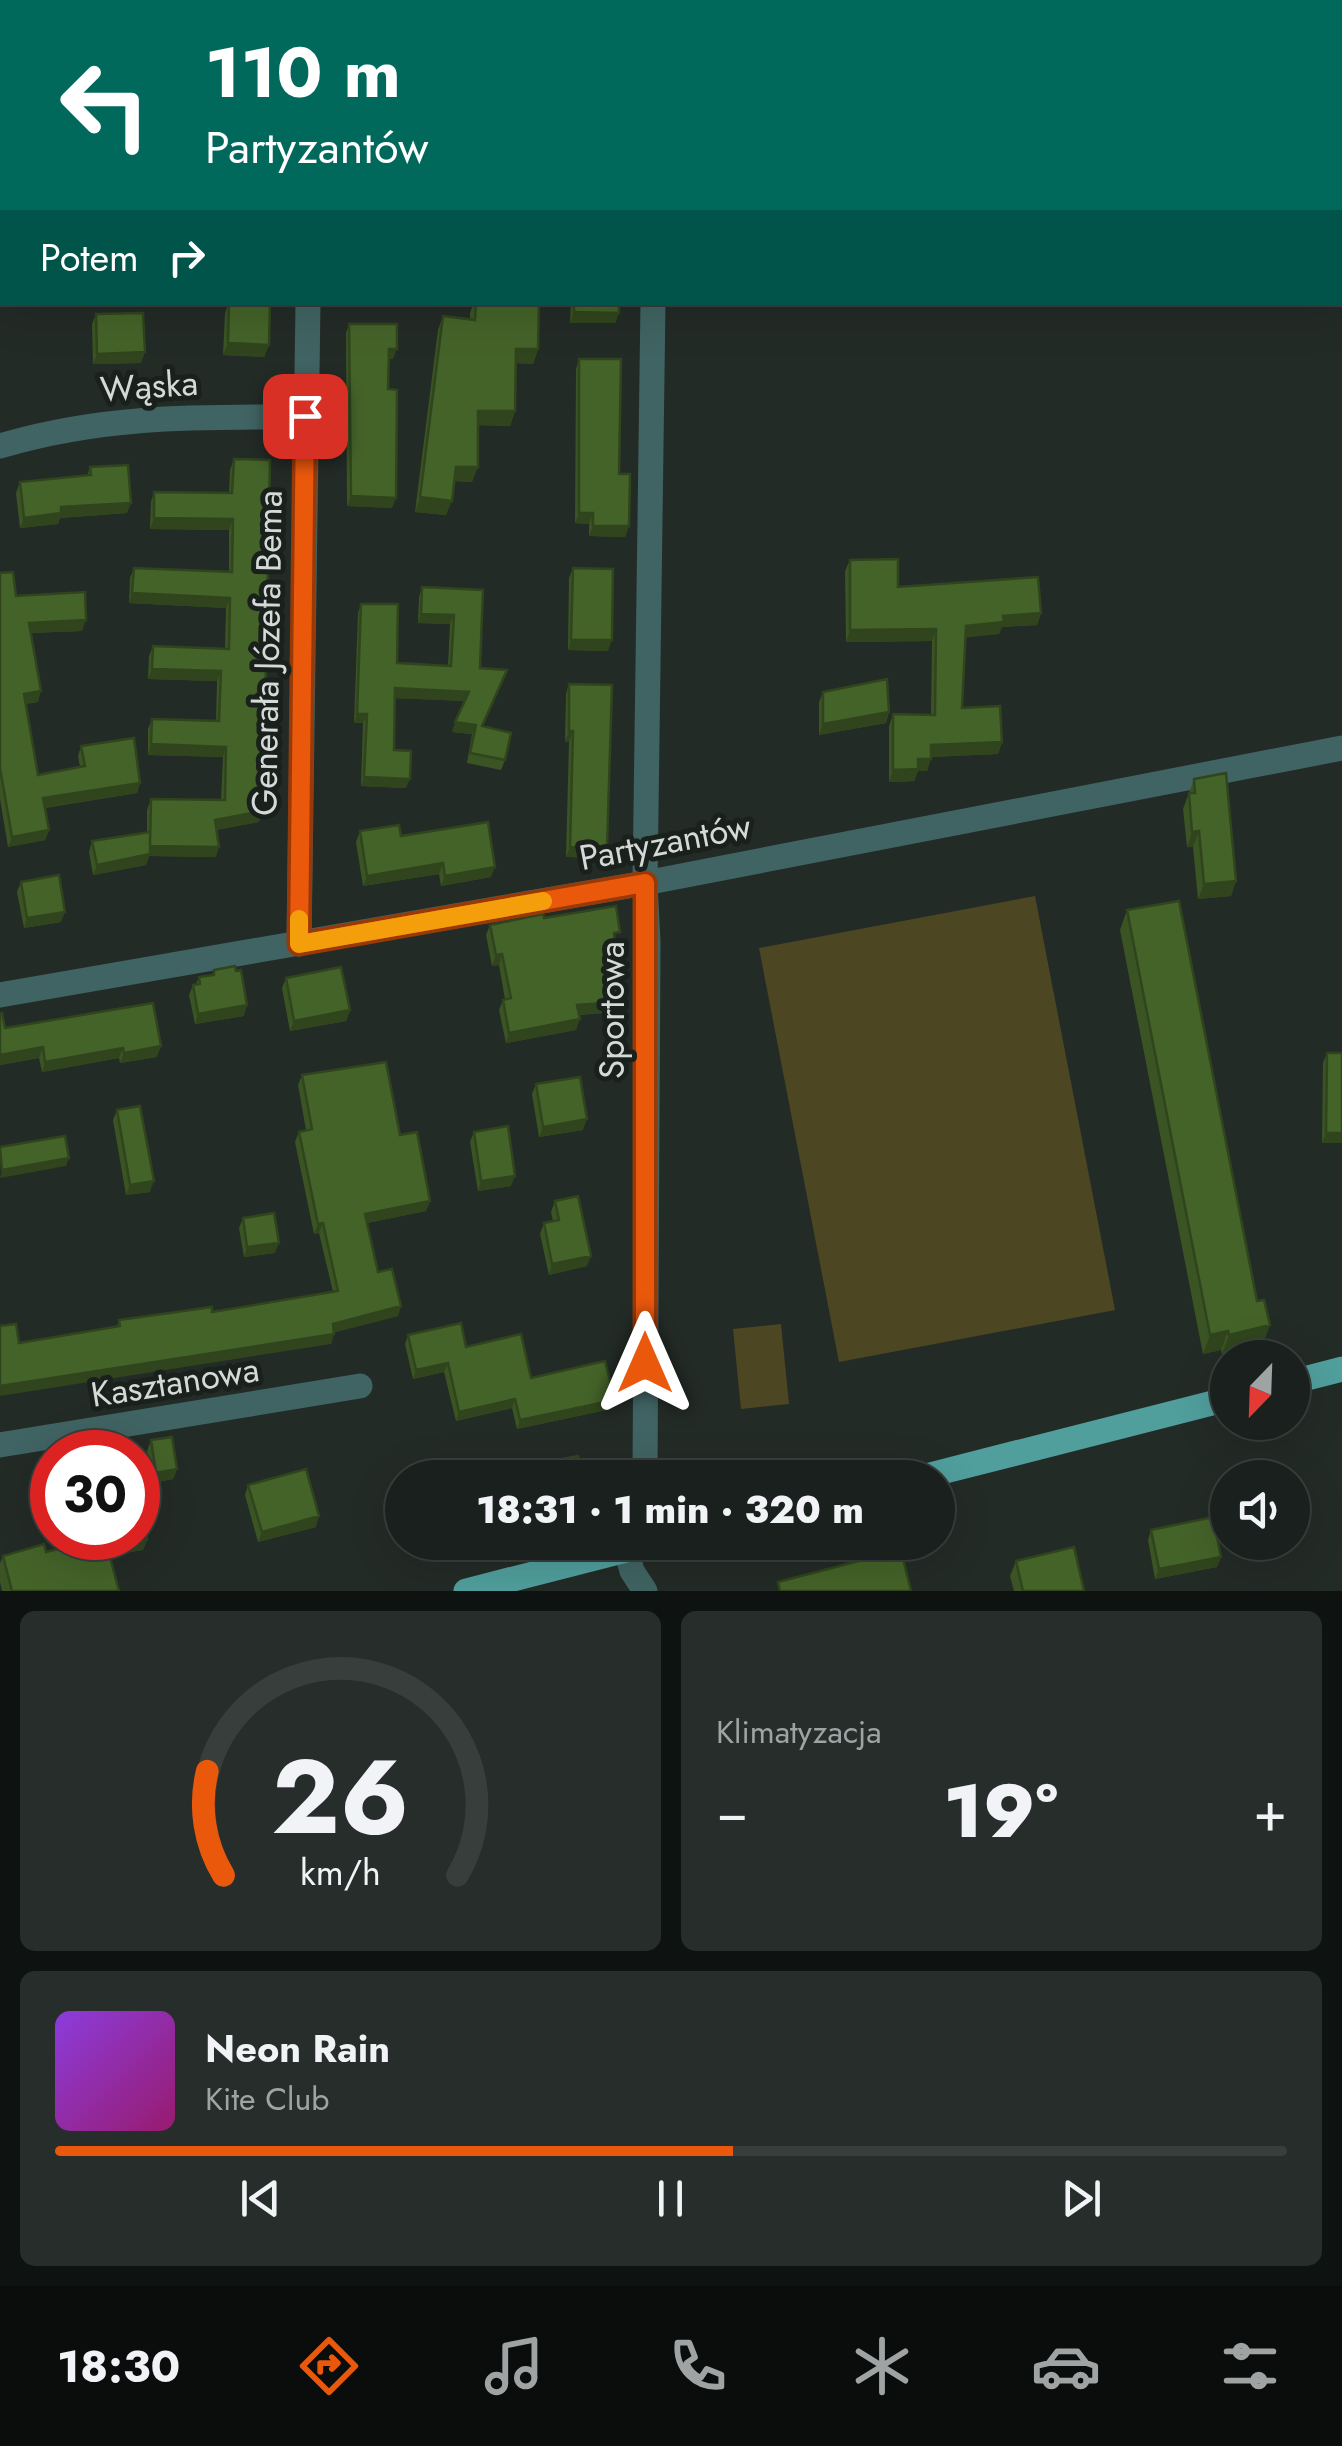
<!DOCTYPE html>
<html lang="pl">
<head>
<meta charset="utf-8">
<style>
  :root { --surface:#1a201d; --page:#272d2a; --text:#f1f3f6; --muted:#9fa3a4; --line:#383e3b; --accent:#ea580c }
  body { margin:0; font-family:Jost,sans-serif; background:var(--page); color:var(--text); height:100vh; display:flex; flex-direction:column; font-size:38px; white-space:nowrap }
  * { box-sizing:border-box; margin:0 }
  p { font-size:32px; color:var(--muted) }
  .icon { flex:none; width:55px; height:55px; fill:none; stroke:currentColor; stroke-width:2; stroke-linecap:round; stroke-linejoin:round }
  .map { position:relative; height:1591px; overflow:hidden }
  .side { display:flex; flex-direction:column; gap:20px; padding:20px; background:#0e1210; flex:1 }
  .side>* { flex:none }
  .guide { position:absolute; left:0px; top:0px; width:1342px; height:305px; box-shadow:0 10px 40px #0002,0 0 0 2px var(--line); background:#00695c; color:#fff; overflow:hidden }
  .needle { width:65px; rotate:203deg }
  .fabs { position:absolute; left:1210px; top:1340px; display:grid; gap:20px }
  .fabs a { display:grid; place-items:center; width:100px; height:100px; border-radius:50%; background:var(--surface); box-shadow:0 10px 40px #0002,0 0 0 2px var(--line); font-size:50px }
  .speed { position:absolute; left:30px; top:1430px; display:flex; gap:20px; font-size:50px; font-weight:700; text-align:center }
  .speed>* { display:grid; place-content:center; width:130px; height:130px; border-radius:50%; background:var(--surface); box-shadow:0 10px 40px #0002,0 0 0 2px var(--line); line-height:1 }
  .speed .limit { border:15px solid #d22; background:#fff; color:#111 }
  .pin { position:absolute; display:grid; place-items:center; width:85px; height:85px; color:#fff; margin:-42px; border-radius:20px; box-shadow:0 5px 15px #0006 }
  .me { position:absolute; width:110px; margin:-55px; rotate:0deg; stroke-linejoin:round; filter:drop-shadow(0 0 8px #0008) }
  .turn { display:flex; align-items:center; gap:35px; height:210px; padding:0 40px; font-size:45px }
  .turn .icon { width:130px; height:130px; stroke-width:2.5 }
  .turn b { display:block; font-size:70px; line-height:85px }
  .then { display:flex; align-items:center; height:95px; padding:0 40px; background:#0003; gap:20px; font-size:38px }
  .big { font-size:75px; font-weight:800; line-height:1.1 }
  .side .tile { flex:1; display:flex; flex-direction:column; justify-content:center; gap:15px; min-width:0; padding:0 35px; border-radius:15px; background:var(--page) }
  .side .dial { align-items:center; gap:0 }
  .dial svg { height:260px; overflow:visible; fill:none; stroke:var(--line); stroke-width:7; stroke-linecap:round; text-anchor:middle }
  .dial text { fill:var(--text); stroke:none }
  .song { display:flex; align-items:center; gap:30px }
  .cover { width:120px; height:120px; border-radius:15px; background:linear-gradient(135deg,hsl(270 70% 55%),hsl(320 70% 35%)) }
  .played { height:10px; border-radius:5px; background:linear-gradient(90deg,var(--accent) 55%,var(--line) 55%) }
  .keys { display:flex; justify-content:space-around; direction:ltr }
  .heat { display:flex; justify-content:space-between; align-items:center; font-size:55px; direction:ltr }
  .side .tiles { flex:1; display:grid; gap:20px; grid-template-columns:1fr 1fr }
  .tile:last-child { grid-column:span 2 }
  .trip { position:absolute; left:385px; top:1460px; width:570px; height:100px; border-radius:50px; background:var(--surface); box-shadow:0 10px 40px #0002,0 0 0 2px var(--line); font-weight:800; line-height:100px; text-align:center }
  .dock { display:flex; height:160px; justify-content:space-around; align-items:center; background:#0a0d0c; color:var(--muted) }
  .dock .icon { width:70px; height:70px }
  .dock .on { color:var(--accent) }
  .dock b { font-size:45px; color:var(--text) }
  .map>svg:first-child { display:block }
  .green { fill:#4c4722 }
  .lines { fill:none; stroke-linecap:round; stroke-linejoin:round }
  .minor { stroke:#406463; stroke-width:25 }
  .major { stroke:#509f9d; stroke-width:25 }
  .wall { fill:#3a5523 }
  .shaded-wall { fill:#30451d }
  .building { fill:#446329; stroke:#30451d; stroke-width:2.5 }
  .route-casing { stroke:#983908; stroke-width:25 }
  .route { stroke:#ea580c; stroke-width:18 }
  .slow { stroke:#f59e0b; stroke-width:18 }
  .labels { text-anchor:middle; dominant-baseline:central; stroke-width:10; stroke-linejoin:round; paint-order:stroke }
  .street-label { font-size:35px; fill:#d4dad7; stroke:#1a211d }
</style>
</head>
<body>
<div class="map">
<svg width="1342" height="1591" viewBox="0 0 1342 1591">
  <rect width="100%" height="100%" fill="#232b27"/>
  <path class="green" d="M1035 896 1115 1310 839 1362 759 948Z
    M781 1324 789 1404 741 1409 733 1329Z"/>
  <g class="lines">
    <path class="minor" d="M660 0V2
      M29 2 37 0
      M317 2 318 0
      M0 12 2 11
      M0 446C105 415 197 417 305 417
      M299 944 308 302
      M0 995 645 883 1342 748
      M0 1445 360 1386
      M645 1478 648 942 645 883 653 302
      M626 1550 632 1571 645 1591"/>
    <path class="major" d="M1292 1382 1342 1369
      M918 1478 1228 1399
      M466 1591 658 1542"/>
  </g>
  <path class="wall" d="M229 302 269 345 264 357 223 355 225 313Z
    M474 302H539L538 349 533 364 516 363 515 411 510 426 478 425 472 482 454 481 446 515 415 512 438 330 443 316 470 319V313Z
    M571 302H619V313L615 323H570Z
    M96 314 141 363 93 364 92 324Z
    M349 324 393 359H388V389L392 508 347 506 346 333Z
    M579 359 619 474 629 526 625 537 589 536V524L575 523 576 369Z
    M234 459 259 822 216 830V857L149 856 146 865 93 875 89 852 92 841 147 832V810L151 799 221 800 223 757 148 755V729L152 719 216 721 217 681 148 679 149 656 153 646 225 648 226 608 129 603 130 578 134 568 229 572V530L150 529 151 502 154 492 229 493 230 470Z
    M90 467 127 513 60 518 58 524 20 528 16 493 20 482 87 476Z
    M850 560 898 587 1041 613 1037 625 1002 627 999 634 965 637 962 708 1002 742 998 754 931 757 927 771H918L914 781 889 782V726L893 714 931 715 932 641 846 642 845 571Z
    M573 568 608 651 568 650 569 578Z
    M0 573 16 596 82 631 31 633 38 702 26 704 38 775 80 767 78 756 81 746 140 783 137 793 45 808 49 830 45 840 8 847 0 799Z
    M422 587 483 590 480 668 483 726 505 760 501 770 467 763 472 734 452 732 465 701 394 698V750L406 788 361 786 363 723H354L358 613 361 604 397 663 448 666 450 624 418 623 419 597Z
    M569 684 603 858 566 857 569 742 565 741 566 694Z
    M823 692 889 712 886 723 819 735V702Z
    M1194 779 1236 881 1231 896 1198 899 1193 847H1187L1183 809Z
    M360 831 401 836 491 877 441 886 439 874 363 886 356 842Z
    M21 882 61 922 24 928 17 892Z
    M1127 910 1263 1344 1222 1354 1221 1350 1203 1354 1120 930Z
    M544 918 617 943H615L616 1012 579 1015 576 1030 506 1043 499 1010 503 1000 505 999 499 965 492 966 486 935 490 925Z
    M214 970 244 1016 195 1024 189 995 193 985 196 984 199 977 212 975Z
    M286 978 350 1010 346 1021 290 1031 282 988Z
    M153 1003 157 1057 120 1063 119 1058 42 1072 39 1058 0 1065V1014L5 1028Z
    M1327 1053 1342 1143H1322L1323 1063Z
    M302 1075 400 1135 430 1201 426 1211 367 1223 378 1272 398 1316 334 1332 331 1344 19 1343 117 1327 119 1320 212 1312 333 1292 319 1233 314 1234 295 1142 299 1132 306 1130 298 1085Z
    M536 1084 583 1130 539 1137 532 1094Z
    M117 1110 150 1192 126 1195 113 1120Z
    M474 1132 511 1186 478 1191 470 1142Z
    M555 1201 587 1266 549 1275 540 1234 544 1223 553 1221 551 1212Z
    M243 1218 275 1253 244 1257 239 1228Z
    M408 1335 466 1347 531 1378 615 1400 611 1409 517 1429 512 1408 456 1421 444 1372 413 1379 405 1344Z
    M151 1440 177 1469 173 1479 152 1483 147 1451Z
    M248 1485 316 1527 258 1542 245 1495Z
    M1151 1530 1221 1557 1217 1567 1155 1579 1148 1540Z
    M116 1538H138L147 1540 143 1550 118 1554Z
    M46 1552 119 1591H2L0 1582V1563L3 1556Z
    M1016 1561 1084 1591H1014L1010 1576Z"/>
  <path class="shaded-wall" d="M520 0H572L551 2H519Z
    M574 312 619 313 615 323H570Z
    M228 343 269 345 264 357 223 355Z
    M389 349H397L393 359H385Z
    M516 349H538L533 364 511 363Z
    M145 352 141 363 93 364 97 354Z
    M478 411H515L510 426 472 425Z
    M456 467H478L472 482 451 481Z
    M351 496 396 498 392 508 347 506Z
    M420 497 452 501 446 515 415 512Z
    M131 503 127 513 60 518 58 524 20 528 24 518 61 507Z
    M579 513H593L589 524 575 523Z
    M154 518 233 519 229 530 150 529Z
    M593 526H629L625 537 589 536Z
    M132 593 230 598 226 608 129 603Z
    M1041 613 1037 625 1002 627 999 634 962 638 966 626 1003 616Z
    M421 614 454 615 450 624 418 623Z
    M86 620 82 631 26 633 29 623Z
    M936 629 932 641 846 642 850 630Z
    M571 640H612L608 651 568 650Z
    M152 669 221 671 217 681 148 679Z
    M395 688 469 692 466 701 391 698Z
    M41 691 38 702 20 704 24 694Z
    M889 712 886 723 819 735 823 724Z
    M357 714H367L363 723H354Z
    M455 722 476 725 472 734 452 732Z
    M569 731H573L569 742 565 741Z
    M1002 742 998 754 927 757 931 745Z
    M151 744 226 747 223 757 148 755Z
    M918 759H931L927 771H918L914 781 889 782 893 770Z
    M364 777 410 779 406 788 361 786Z
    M140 783 137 793 40 808 43 798Z
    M263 811 259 822 211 831 215 820Z
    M49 830 45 840 8 847 12 837Z
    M1199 831 1193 847H1187L1192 832Z
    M150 846 219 847 216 857 149 856 146 865 93 875 97 865Z
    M570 847 607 848 603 858 566 857Z
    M443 863 439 874 363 886 367 876Z
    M495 867 491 877 441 886 445 876Z
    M1236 881 1231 896 1198 899 1204 884Z
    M65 912 61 922 24 928 27 918Z
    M502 954 499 965 492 966 496 955Z
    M620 1002 616 1012 573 1015 577 1005Z
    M247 1005 244 1016 195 1024 198 1014Z
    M350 1010 346 1021 290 1031 294 1021Z
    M580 1019 576 1030 506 1043 509 1033Z
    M161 1046 157 1057 120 1063 124 1053Z
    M43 1047 39 1058 0 1065V1055Z
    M123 1048 119 1058 42 1072 45 1062Z
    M587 1119 583 1130 539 1137 543 1127Z
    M1326 1133H1342V1143H1322Z
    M69 1158 66 1166 0 1178 2 1170Z
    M515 1176 511 1186 478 1191 481 1181Z
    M154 1181 150 1192 126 1195 130 1185Z
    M430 1201 426 1211 362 1224 365 1214Z
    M323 1223 319 1233 314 1234 318 1224Z
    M279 1243 275 1253 244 1257 247 1247Z
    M591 1256 587 1266 549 1275 552 1264Z
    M401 1306 398 1316 329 1334 333 1324Z
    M1270 1325 1263 1344 1222 1354 1229 1335Z
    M1228 1331 1221 1350 1203 1354 1210 1335Z
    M334 1334 331 1344 0 1396V1386Z
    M448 1363 444 1372 413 1379 416 1370Z
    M515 1399 512 1408 456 1421 459 1412Z
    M615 1400 611 1409 517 1429 520 1420Z
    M177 1469 173 1479 152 1483 156 1473Z
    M319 1516 316 1527 258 1542 262 1532Z
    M147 1540 143 1550 118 1554 122 1544Z
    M1221 1557 1217 1567 1155 1579 1159 1569Z"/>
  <path class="building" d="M186 0H246L247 2H179Z
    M799 0H840L841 2H799Z
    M2 41V73L0 74V42Z
    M229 302H270L269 345 228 343Z
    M476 302H539L538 349H516L515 411H478V467H456L452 501 420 497 443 316 475 320Z
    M574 302H619V313L574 312Z
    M143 313 145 352 97 354 96 314Z
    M349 324H397V349H389L388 389 397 390 396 498 351 496Z
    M579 359H621L619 474H630L629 526H593V513H579Z
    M234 459 270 460 263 811 215 820 219 847 150 846 151 799 225 800 226 747 151 744 152 719 219 721 221 671 152 669 153 646 229 649 230 598 132 593 134 568 232 572 233 519 154 518V492L232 493Z
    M128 465 131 503 61 507V513L24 518 20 482 91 475 90 467Z
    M898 559V587L1038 577 1041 613 1003 616 1004 622 966 626 962 708 1000 706 1002 742 931 745V759H918V769L893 770V714L935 715 936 629 850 630V560Z
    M573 568 613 569 612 640H571Z
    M13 572 16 596 85 592 86 620 29 623 41 691 24 694 38 775 85 766 81 746 134 738 140 783 43 798 49 830 12 837 0 768V573Z
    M422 587 483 590 480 668 507 670 482 726 511 733 505 760 470 753 476 725 455 722 469 692 395 688 394 750 411 751 410 779 364 777 367 714H357L361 604H398L397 663 451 666 454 615 421 614Z
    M887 679 889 712 823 724V692Z
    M569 684 612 685 607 848 570 847 573 731H569Z
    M1226 773 1236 881 1204 884 1199 831 1192 832 1189 793H1195L1194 779Z
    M488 822 495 867 445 876 443 863 367 876 360 831 399 825 401 836Z
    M150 832V854L97 865 92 841Z
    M59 875 65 912 27 918 21 882Z
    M1179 901 1257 1301 1264 1300 1270 1325 1229 1335 1228 1331 1210 1335 1127 910Z
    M616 906 620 932 614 933 620 1002 577 1005 580 1019 509 1033 503 1000 511 998 502 954 496 955 490 925 543 914 544 918Z
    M235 966 236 971 241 970 247 1005 198 1014 193 985 200 984 199 977 214 975V970Z
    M341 967 350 1010 294 1021 286 978Z
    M153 1003 161 1046 124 1053 123 1048 45 1062 43 1047 0 1055V1014L2 1013 5 1028Z
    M1327 1053H1342V1133H1326Z
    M386 1062 400 1135 417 1132 430 1201 365 1214 378 1272 392 1269 401 1306 333 1324 334 1334 0 1386V1326L16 1324 19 1343 120 1326 119 1320 212 1307V1312L338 1291 323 1223 318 1224 299 1132 312 1129 302 1075Z
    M580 1077 587 1119 543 1127 536 1084Z
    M140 1106 154 1181 130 1185 117 1110Z
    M508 1126 515 1176 481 1181 474 1132Z
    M65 1136 69 1158 2 1170 0 1147Z
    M578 1196 591 1256 552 1264 544 1223 559 1220 555 1201Z
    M274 1213 279 1243 247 1247 243 1218Z
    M461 1323 466 1347 521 1334 531 1378 605 1361 615 1400 520 1420 515 1399 459 1412 448 1363 416 1370 408 1335Z
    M172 1437 177 1469 156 1473 151 1440Z
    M578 1456 582 1478H495L530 1468 529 1466Z
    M306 1469 319 1516 262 1532 248 1485Z
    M138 1487 147 1540 122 1544 121 1538H138Z
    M1213 1517 1221 1557 1159 1569 1151 1530Z
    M105 1538 119 1591H12L3 1556 44 1544 46 1552Z
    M1074 1547 1084 1591H1023L1016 1561Z
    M901 1550 911 1591H780L778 1582Z"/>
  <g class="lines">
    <g class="route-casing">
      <path id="route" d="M305 416 299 944 645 883V1363"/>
    </g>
    <use href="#route" class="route"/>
    <path class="slow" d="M299 919V944L543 901"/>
  </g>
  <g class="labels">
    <g class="street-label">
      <text transform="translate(149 386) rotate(-4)">Wąska</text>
      <text transform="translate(267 653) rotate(-89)">Generała Józefa Bema</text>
      <text transform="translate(665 842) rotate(-11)">Partyzantów</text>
      <text transform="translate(612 1010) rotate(-90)">Sportowa</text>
      <text transform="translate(175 1382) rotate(-9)">Kasztanowa</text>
    </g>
  </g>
</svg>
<div class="fabs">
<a><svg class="needle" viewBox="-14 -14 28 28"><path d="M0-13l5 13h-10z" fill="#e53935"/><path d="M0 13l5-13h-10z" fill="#9fa3a4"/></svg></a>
<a><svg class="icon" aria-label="sound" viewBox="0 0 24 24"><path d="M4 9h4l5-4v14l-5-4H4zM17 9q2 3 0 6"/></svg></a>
</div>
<div class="speed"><div class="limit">30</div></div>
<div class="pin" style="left:305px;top:416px;background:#d93025"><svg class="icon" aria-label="arrive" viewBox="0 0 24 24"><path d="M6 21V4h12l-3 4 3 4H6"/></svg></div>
<svg class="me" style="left:645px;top:1363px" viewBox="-20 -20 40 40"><path d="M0-17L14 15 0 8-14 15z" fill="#ea580c" stroke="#fff" stroke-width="4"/></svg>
<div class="trip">18:31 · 1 min · 320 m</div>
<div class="guide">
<div class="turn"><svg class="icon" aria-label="left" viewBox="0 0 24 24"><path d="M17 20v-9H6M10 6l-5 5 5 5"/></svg><div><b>110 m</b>Partyzantów</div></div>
<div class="then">Potem<svg class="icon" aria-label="right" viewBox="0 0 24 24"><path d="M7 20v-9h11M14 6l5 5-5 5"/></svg></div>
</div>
</div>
<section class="side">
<div class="tiles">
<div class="tile dial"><svg viewBox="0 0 100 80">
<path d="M14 69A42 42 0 1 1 86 69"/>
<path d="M14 69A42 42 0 0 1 9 37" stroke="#ea580c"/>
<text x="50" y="56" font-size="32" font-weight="700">26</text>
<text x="50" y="72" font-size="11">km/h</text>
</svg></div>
<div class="tile"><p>Klimatyzacja</p>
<div class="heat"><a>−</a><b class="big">19°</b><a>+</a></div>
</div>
<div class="tile">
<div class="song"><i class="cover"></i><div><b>Neon Rain</b><p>Kite Club</p></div></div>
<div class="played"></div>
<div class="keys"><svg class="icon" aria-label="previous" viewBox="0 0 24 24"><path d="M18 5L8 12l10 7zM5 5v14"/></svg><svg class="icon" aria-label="pause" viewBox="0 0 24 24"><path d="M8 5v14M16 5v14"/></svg><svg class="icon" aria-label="next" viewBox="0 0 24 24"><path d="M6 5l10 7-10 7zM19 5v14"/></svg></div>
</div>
</div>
</section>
<nav class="dock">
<b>18:30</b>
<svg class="icon on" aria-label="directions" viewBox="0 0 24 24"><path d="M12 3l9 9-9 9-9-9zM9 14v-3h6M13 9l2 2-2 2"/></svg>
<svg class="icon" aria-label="music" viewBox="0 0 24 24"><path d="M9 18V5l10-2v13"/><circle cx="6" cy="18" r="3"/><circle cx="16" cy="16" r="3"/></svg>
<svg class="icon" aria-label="phone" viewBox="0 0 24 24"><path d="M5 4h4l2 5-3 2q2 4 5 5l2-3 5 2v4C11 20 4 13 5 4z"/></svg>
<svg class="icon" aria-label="climate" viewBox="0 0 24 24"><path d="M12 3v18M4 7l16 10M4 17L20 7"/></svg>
<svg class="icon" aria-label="car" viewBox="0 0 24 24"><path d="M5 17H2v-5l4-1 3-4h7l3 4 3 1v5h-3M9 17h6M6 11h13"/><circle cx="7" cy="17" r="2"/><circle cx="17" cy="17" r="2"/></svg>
<svg class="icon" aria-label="filters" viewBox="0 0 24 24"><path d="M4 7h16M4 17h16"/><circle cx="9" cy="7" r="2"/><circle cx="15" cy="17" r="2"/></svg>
</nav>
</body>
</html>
